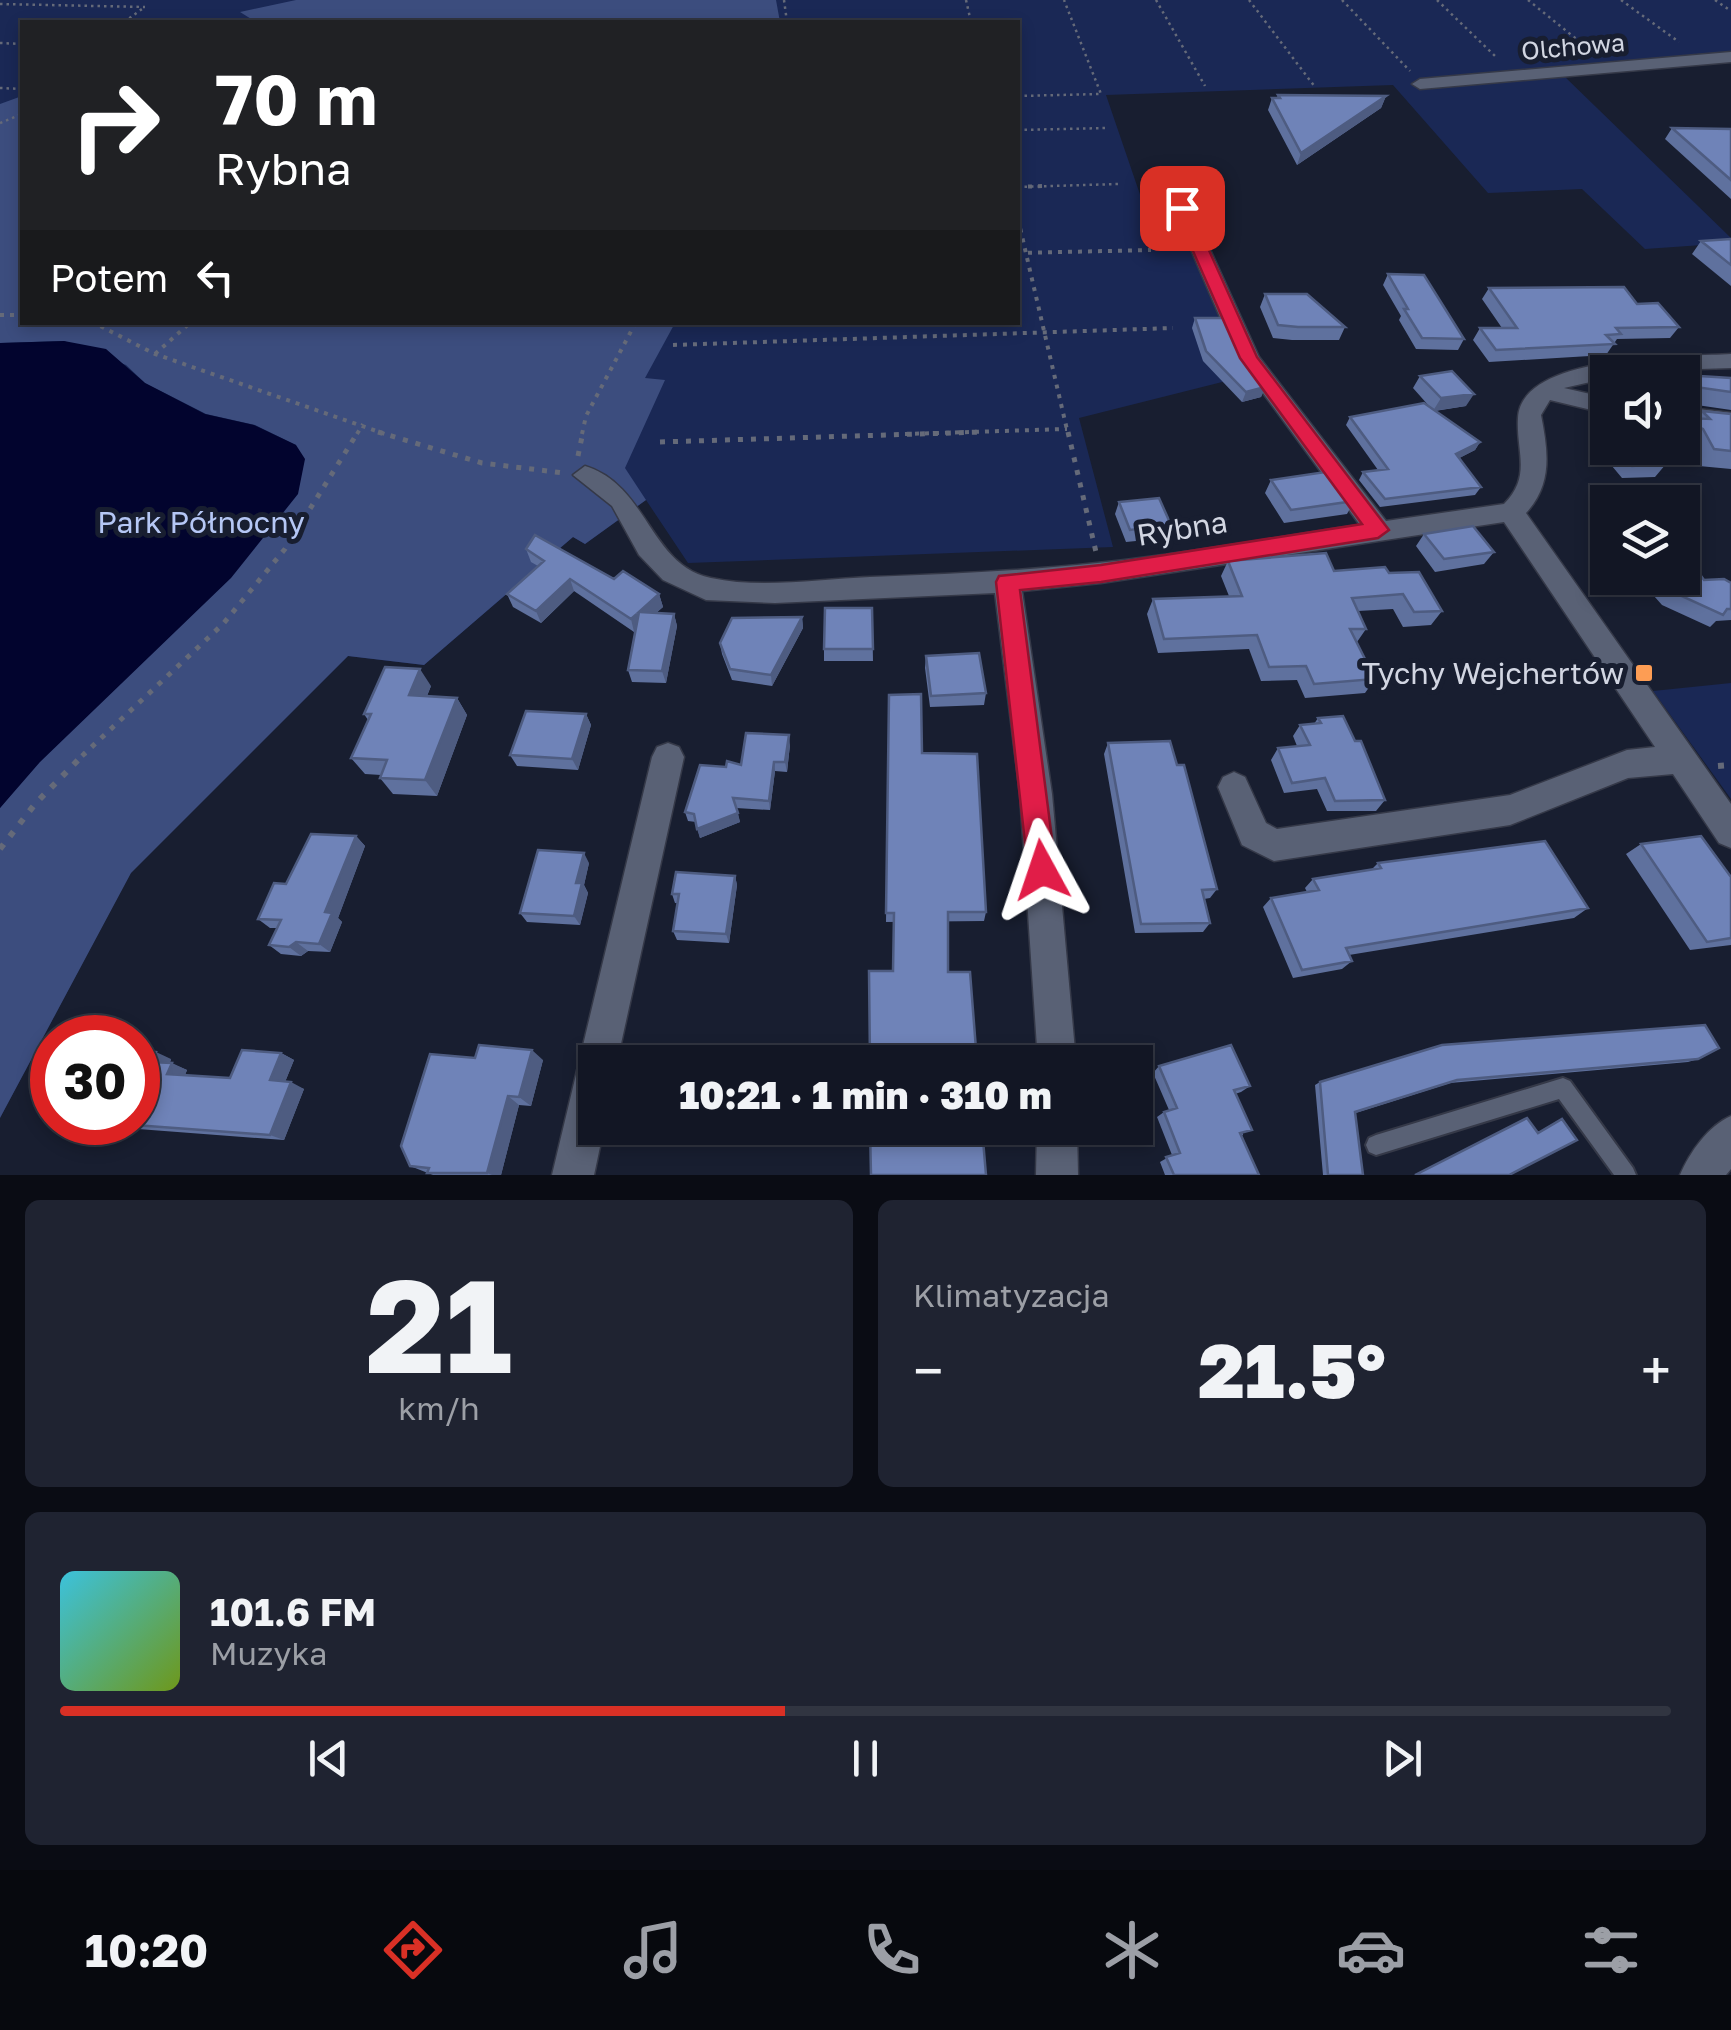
<!DOCTYPE html>
<html lang="pl">
<head>
<meta charset="utf-8">
<style>
  :root { --surface:#121624; --page:#1f2331; --text:#f1f3f6; --muted:#9c9fa6; --line:#313541; --accent:#d93025 }
  body { margin:0; font-family:"Golos Text",sans-serif; background:var(--page); color:var(--text); height:100vh; display:flex; flex-direction:column; font-size:38px; white-space:nowrap }
  * { box-sizing:border-box; margin:0 }
  p { font-size:32px; color:var(--muted) }
  .icon { flex:none; width:55px; height:55px; fill:none; stroke:currentColor; stroke-width:2; stroke-linecap:round; stroke-linejoin:round }
  .map { position:relative; height:1175px; overflow:hidden }
  .details { display:flex; flex-direction:column; gap:25px; padding:25px; background:#0a0c14; flex:1 }
  .details>* { flex:none }
  .banner { position:absolute; left:20px; top:20px; width:1000px; height:305px; border-radius:0px; box-shadow:0 5px 15px #0003,0 0 0 2px var(--line); background:#202124; color:#fff; overflow:hidden }
  .buttons { position:absolute; left:1590px; top:355px; display:grid; gap:20px }
  .buttons a { display:grid; place-items:center; width:110px; height:110px; border-radius:0px; background:var(--surface); box-shadow:0 5px 15px #0003,0 0 0 2px var(--line); font-size:50px }
  .speed { position:absolute; left:30px; top:1015px; display:flex; gap:20px; font-size:50px; font-weight:700; text-align:center }
  .speed>* { display:grid; place-content:center; width:130px; height:130px; border-radius:50%; background:var(--surface); box-shadow:0 5px 15px #0003,0 0 0 2px var(--line); line-height:1 }
  .speed .limit { border:15px solid #d22; background:#fff; color:#111 }
  .pin { position:absolute; display:grid; place-items:center; width:85px; height:85px; color:#fff; margin:-42px; border-radius:20px; box-shadow:0 5px 15px #0006 }
  .me { position:absolute; width:110px; margin:-55px; rotate:355deg; stroke-linejoin:round; filter:drop-shadow(0 0 8px #0008) }
  .turn { display:flex; align-items:center; gap:35px; height:210px; padding:0 30px; font-size:45px }
  .turn .icon { width:130px; height:130px; stroke-width:2.5 }
  .turn b { display:block; font-size:70px; line-height:85px }
  .then { display:flex; align-items:center; height:95px; padding:0 30px; background:#0003; gap:20px; font-size:38px }
  .big { font-size:75px; font-weight:800; line-height:1.1 }
  .details .tile { flex:1; display:flex; flex-direction:column; justify-content:center; gap:15px; min-width:0; padding:0 35px; border-radius:15px; background:var(--page) }
  .details .dial { align-items:center; gap:0 }
  .dial b { font-size:130px; line-height:1 }
  .song { display:flex; align-items:center; gap:30px }
  .cover { width:120px; height:120px; border-radius:15px; background:linear-gradient(135deg,hsl(190 70% 55%),hsl(80 70% 35%)) }
  .played { height:10px; border-radius:5px; background:linear-gradient(90deg,var(--accent) 45%,var(--line) 45%) }
  .keys { display:flex; justify-content:space-around; direction:ltr }
  .heat { display:flex; justify-content:space-between; align-items:center; font-size:55px; direction:ltr }
  .details .tiles { flex:1; display:grid; gap:25px; grid-template-columns:1fr 1fr }
  .tile:last-child { grid-column:span 2 }
  .trip { position:absolute; left:578px; top:1045px; width:575px; height:100px; border-radius:0px; background:var(--surface); box-shadow:0 5px 15px #0003,0 0 0 2px var(--line); font-weight:800; line-height:100px; text-align:center }
  .tabs { display:flex; height:160px; justify-content:space-around; align-items:center; background:#07090e; color:var(--muted) }
  .tabs .icon { width:70px; height:70px }
  .tabs .current { color:var(--accent) }
  .tabs b { font-size:45px; color:var(--text) }
  .map>svg:first-child { display:block }
  .green { fill:#1a2855; fill-rule:evenodd }
  .forest { fill:#3c4d7e }
  .water { fill:#02042e }
  .lines { fill:none; stroke-linecap:round; stroke-linejoin:round }
  .service-casing { stroke:#353948; stroke-width:4 }
  .minor-casing { stroke:#353948; stroke-width:3 }
  .path-far3 { stroke:#656a79; stroke-width:2.5; stroke-dasharray:2.5 4; stroke-linecap:butt }
  .path-far2 { stroke:#656a79; stroke-width:4; stroke-dasharray:4 6; stroke-linecap:butt }
  .path-far1 { stroke:#656a79; stroke-width:5; stroke-dasharray:5 8; stroke-linecap:butt }
  .path { stroke:#656a79; stroke-width:6; stroke-dasharray:6 10; stroke-linecap:butt }
  .service { fill:#596175; fill-rule:evenodd }
  .minor { fill:#596175; fill-rule:evenodd }
  .wall { fill:#5f719e }
  .shaded-wall { fill:#4e5c81 }
  .building { fill:#6f83b8; stroke:#4e5c81; stroke-width:2.5 }
  .route { fill:#e11d48; stroke:#92132f; stroke-width:2.5 }
  .poi-dot { fill:#fd9d54; stroke:#181e30; stroke-width:4 }
  .labels { text-anchor:middle; dominant-baseline:central; stroke-width:10; stroke-linejoin:round; paint-order:stroke }
  .far-street-label { font-size:25px; fill:#d2d6e2; stroke:#181e30 }
  .park-label { font-size:30px; fill:#b5c7f5; stroke:#181e30 }
  .street-label { font-size:30px; fill:#d2d6e2; stroke:#181e30 }
  .poi-label { font-size:30px; fill:#d2d6e2; stroke:#181e30; text-anchor:end }
</style>
</head>
<body>
<div class="map">
<svg width="1731" height="1175" viewBox="0 0 1731 1175">
  <rect width="100%" height="100%" fill="#181e30"/>
  <path class="green" d="M0 0H1731V53L1564 76 1731 238V243L1645 249 1582 189 1488 193 1393 85 1106 95 1147 215H1178L1250 375 1079 418 1113 547 688 563 646 500 585 544 573 537 424 665 348 656 131 872 0 1118ZM22 22H1018V322H22Z
    M1731 683V799L1653 691Z"/>
  <path class="forest" d="M296 0H776L780 22H256L240 12Z
    M22 96V322L675 323 645 378 665 380 625 468 646 500 585 544 573 537 424 665 348 656 131 873 0 1118V808L296 445 255 425 206 414 145 383 126 365 64 341 0 343V104Z"/>
  <path class="water" d="M64 341 106 349 145 383 205 414 254 425 296 445 305 459 298 494 231 578 40 762 0 808V343Z"/>
  <g class="lines">
    <g class="service-casing">
      <path id="service" d="M1563 1078 1570 1081 1633 1168 1636 1175H1614L1559 1099 1376 1155 1369 1152 1366 1145 1369 1138 1376 1135Z"/>
    </g>
    <g class="minor-casing">
      <path id="minor" d="M1731 52V62L1420 89 1412 84 1420 79Z
        M1182 202 1191 208 1259 357 1386 521 1504 504C1532 476 1516 452 1518 418 1521 353 1683 357 1731 354V368L1608 372V378L1564 388 1608 398V414L1550 400 1541 415C1548 451 1553 484 1526 513L1731 804V848L1719 843 1673 774 1628 778 1510 825 1274 861 1242 845 1218 787 1223 777 1234 772 1245 777 1266 823 1277 829 1510 795 1627 750 1655 747 1504 522 1101 583 1022 591 1052 794 1076 1062H1038L1020 794 995 593 775 603 706 600 663 580 639 555 612 506 573 475 585 466C648 485 650 566 711 578 761 589 820 579 870 577 946 574 1022 571 1097 563 1185 554 1272 538 1360 525L1238 359 1173 208Z
        M1682 407 1731 413V429L1682 423Z
        M668 743 679 747 684 757 617 1062H595V1128H604L594 1175H552L652 757 657 747Z
        M1731 1116V1169L1726 1175H1680C1690 1152 1708 1126 1731 1116Z
        M1037 1128H1077L1078 1175H1036Z"/>
    </g>
    <path class="path-far3" d="M784 0 787 22
      M966 0 971 22
      M1156 0 1205 86
      M1249 0 1315 87
      M1342 0 1410 71
      M1437 0 1496 57
      M1528 0 1590 50
      M1621 0 1679 42
      M1715 0 1731 11
      M0 4 145 7
      M124 22 142 9
      M0 43 22 44
      M0 88 22 89
      M1018 96 1101 94 1064 0
      M0 123 22 114
      M1018 130 1108 128
      M1018 187 1118 184"/>
    <path class="path-far2" d="M1018 187 1044 186
      M1018 219 1068 434
      M1018 253 1151 250
      M0 315H22
      M81 322 100 326 155 354 385 434
      M673 345 1173 328
      M155 354 191 322
      M357 434 363 424
      M582 434 586 416 636 322
      M905 434 1067 429"/>
    <path class="path-far1" d="M378 432 482 463 564 473
      M1068 432 1096 552
      M660 442 983 432
      M578 456 583 432
      M82 756 223 624 285 549 358 432"/>
    <path class="path" d="M1718 766 1731 765
      M0 849 35 804 85 753"/>
    <use href="#service" class="service"/>
    <use href="#minor" class="minor"/>
  </g>
  <path class="wall" d="M1278 95 1386 96 1381 108 1297 165 1268 110 1272 98H1277Z
    M1672 128 1731 129V199L1665 139Z
    M1731 239V286L1692 254 1701 241Z
    M1388 274 1464 339 1458 350 1416 349 1399 320 1401 316 1383 285Z
    M1489 288 1637 304 1679 327 1670 338 1617 339 1606 355 1489 362 1473 340 1480 328H1502L1482 299Z
    M1265 294 1345 327 1339 340H1292L1273 338 1260 307Z
    M1195 318 1239 351 1265 387 1261 397 1242 402 1203 361 1192 328Z
    M1693 369 1700 376 1731 378V410L1690 404 1682 413V372H1661Z
    M1420 376 1466 406 1435 411 1480 442 1475 450 1459 458 1481 487 1475 495 1380 507 1359 480 1363 472 1378 470 1346 425 1350 417 1429 406 1413 388Z
    M1702 411 1731 414V469L1699 466 1688 445 1682 443V419L1684 418H1695Z
    M1606 434 1608 448H1652L1666 464 1655 477 1622 478 1596 447Z
    M1271 480 1354 501 1347 514 1284 523 1265 493Z
    M1119 502 1171 525 1166 538 1126 542 1115 514Z
    M1424 534 1494 552 1484 564 1435 572 1416 546Z
    M526 549 659 594 663 607 656 613 674 614 677 626 666 683 632 682 628 670 636 631 634 632 574 591 541 623 513 607 507 594 538 566 531 562Z
    M1228 561 1334 571 1389 573 1442 611 1431 625 1403 627 1393 609 1358 611 1366 629 1357 642 1375 679 1365 693 1305 698 1297 680 1261 681 1249 649 1158 653 1147 614 1153 599 1229 596 1221 576Z
    M1684 568 1704 580 1731 583V620L1716 621 1710 627 1662 605 1638 578H1682Z
    M872 608 873 661H824V649Z
    M802 617 803 628 772 686 732 680 722 654 720 643Z
    M926 656 986 693 984 705 930 707 925 668Z
    M431 686 427 696 457 698 467 715 437 796 393 794 380 778 381 775 365 774 351 758 368 720 364 714Z
    M889 695 922 753 986 912 984 921 886 922Z
    M586 714 591 725 578 770 517 766 510 755Z
    M1318 718 1385 800 1376 811H1327L1317 789 1284 793 1271 760 1278 748 1297 746 1293 736 1300 725 1314 724Z
    M1108 743 1177 765 1217 889 1210 898 1204 899 1210 923 1203 932 1135 933 1104 754Z
    M790 745 787 772 775 771 770 810 736 808 740 822 700 838 696 822 688 821 685 812 726 767 741 765Z
    M356 836 365 846 338 918 342 922 330 952 308 951 301 956 281 954 269 945 277 928H270L258 919 286 884Z
    M1641 844 1731 877V945L1690 950 1626 854Z
    M589 863 584 885 588 893 580 925 527 922 520 913Z
    M1378 863 1588 908 1574 918 1349 955 1352 961 1342 969 1293 978 1263 907 1271 898 1307 892 1305 888 1313 879 1371 870Z
    M735 876 737 885 729 943 677 940 673 931 678 903H675L672 894Z
    M281 1053 294 1060 285 1082 304 1089 284 1140 138 1129 75 1130 57 1124 171 1059 170 1063 187 1070 185 1075 230 1078Z
    M475 1058 543 1060 531 1106 519 1105 501 1175H433L410 1166Z
    M1698 1059 1688 1062 1450 1083 1355 1113 1363 1175H1323L1315 1085 1320 1082Z
    M1159 1066 1250 1086 1241 1092 1235 1094 1243 1135 1241 1136 1259 1175H1165L1160 1162 1172 1155 1157 1117 1164 1112 1169 1110 1153 1073Z"/>
  <path class="shaded-wall" d="M1386 96 1381 108 1297 165 1301 153Z
    M1265 387 1261 397 1242 402 1246 392Z
    M1474 394 1466 406 1433 411 1441 398Z
    M1480 442 1475 450 1450 463 1456 454Z
    M570 579 574 591 541 623 536 611Z
    M659 594 663 607 643 624 639 612Z
    M639 612 643 624 634 632 631 619Z
    M674 614 677 626 666 683 662 671Z
    M802 617 803 628 772 686 771 675Z
    M420 669 431 686 420 712 409 695Z
    M457 698 467 715 437 796 425 780Z
    M586 714 591 725 578 770 572 759Z
    M789 735 790 745 787 772 785 762Z
    M774 762 775 771 770 810 769 801Z
    M738 813 740 822 700 838 697 829Z
    M356 836 365 846 338 918 342 922 330 952 319 944 325 912Z
    M584 853 589 863 584 885 588 893 580 925 574 916 576 883Z
    M735 876 737 885 729 943 726 934Z
    M296 942 308 951 301 956 289 947Z
    M532 1050 543 1060 531 1106 519 1097Z
    M156 1052 171 1059 167 1068 152 1062Z
    M281 1053 294 1060 283 1087 270 1080Z
    M172 1063 187 1070 183 1080 167 1074Z
    M1457 1080 1450 1083 1349 1115 1355 1112Z
    M291 1082 304 1089 284 1140 270 1135Z
    M508 1096 519 1105 501 1175H492L487 1173Z"/>
  <path class="building" d="M1278 95 1386 96 1301 153 1272 98H1280Z
    M1672 128 1731 129V180Z
    M1731 239V265L1701 241Z
    M1388 274 1424 275 1464 339 1422 338 1404 309H1408Z
    M1624 287 1637 304 1658 303 1679 327 1616 328 1621 334 1606 335 1615 344 1496 350 1480 328H1517L1489 288Z
    M1265 294H1307L1345 327H1298L1278 325Z
    M1195 318H1224L1239 351 1265 387 1246 392 1206 351Z
    M1693 369 1700 376 1731 378V392L1696 387 1692 391V402L1682 392V372L1662 371Z
    M1452 371 1474 394 1441 398 1420 376Z
    M1424 403 1480 442 1456 454 1481 487 1385 499 1363 472 1388 469 1350 417Z
    M1702 411 1731 414V451L1714 449 1703 429 1683 421 1684 418 1710 419Z
    M1617 448H1652L1666 464 1632 466Z
    M1332 471 1354 501 1291 510 1271 480Z
    M1159 498 1171 525 1130 530 1119 502Z
    M1473 526 1494 552 1444 559 1424 534Z
    M535 535 614 579 623 571 659 594 639 612 674 614 662 671 628 670 639 612 631 619 570 579 536 611 507 594 544 561 526 549Z
    M1326 553 1334 571 1385 567 1389 573 1419 572 1442 611 1414 612 1403 594 1352 598 1366 629H1350L1375 679 1314 684 1306 666 1269 667 1257 635 1164 639 1153 599 1242 596 1228 561Z
    M1682 566 1684 568 1696 569 1704 580 1724 579 1731 583V609H1727L1723 615 1675 593 1661 578H1682Z
    M825 608H872L873 649H824Z
    M802 617 771 675 730 669 720 643 732 618Z
    M979 653 986 693 931 696 926 656Z
    M385 667 420 669 409 695 457 698 425 780 380 778 387 760 351 758 371 714H364Z
    M921 694 922 753 977 754 986 912H948V972H970L977 1062H870L869 971H893L894 913H886L889 695Z
    M526 711 586 714 572 759 510 755Z
    M1343 716 1355 741H1361L1385 800 1335 801 1325 778 1292 783 1278 748 1310 745 1300 725 1321 723 1318 718Z
    M746 733 789 735 785 762H774L769 801 733 798 738 813 697 829 694 814 685 812 700 765 726 767 727 761 741 765Z
    M1170 741 1177 765H1184L1217 889 1202 890 1210 923 1141 924 1108 743Z
    M311 834 356 836 325 912 332 913 319 944 296 942 289 947 269 945 281 920 258 919 274 883 286 884Z
    M1701 836 1731 877V938L1707 942 1641 844Z
    M1545 841 1588 908 1346 948 1352 961 1302 970 1271 898 1319 890 1313 879 1381 868 1378 863Z
    M538 850 584 853 576 883H582L574 916 520 913Z
    M676 872 735 876 726 934 673 931 679 894H672Z
    M1705 1025 1719 1048 1698 1059 1457 1080 1355 1112 1363 1175H1328L1320 1082 1442 1045Z
    M479 1045 532 1050 519 1097 508 1096 487 1173H427L429 1168 410 1166 401 1146 430 1054 475 1058Z
    M1231 1045 1250 1086 1234 1090 1252 1130 1240 1133 1259 1175H1174L1166 1157 1180 1153 1164 1112 1177 1108 1159 1066Z
    M138 1050 156 1052 152 1062 172 1063 167 1074 230 1078 242 1050 281 1053 270 1080 291 1082 270 1135 121 1124H57L58 1122H138Z
    M52 1090V1109L43 1108Z
    M1527 1118 1538 1133 1562 1119 1577 1140 1509 1175H1415Z
    M870 1128H982L986 1175H871Z"/>
  <path class="route" d="M1182 204 1190 208 1257 357 1389 530 1378 538 1101 582 1020 590 1056 870 1052 880 1042 884 1032 880 1028 870 996 582 999 576 1101 565 1362 524 1240 358 1174 208Z"/>
  <rect class="poi-dot" x="1634" y="663" width="20" height="20" rx="5"/>
  <g class="labels">
    <g class="far-street-label">
      <text transform="translate(1573 46) rotate(-5)">Olchowa</text>
    </g>
    <g class="park-label">
      <text x="201" y="522">Park Północny</text>
    </g>
    <g class="street-label">
      <text transform="translate(1182 528) rotate(-9)">Rybna</text>
    </g>
    <g class="poi-label">
      <text x="1624" y="673">Tychy Wejchertów</text>
    </g>
  </g>
</svg>
<div class="buttons">
<a><svg class="icon" aria-label="sound" viewBox="0 0 24 24"><path d="M4 9h4l5-4v14l-5-4H4zM17 9q2 3 0 6"/></svg></a>
<a><svg class="icon" aria-label="layers" viewBox="0 0 24 24"><path d="M12 4l9 5-9 5-9-5zM3 14l9 5 9-5"/></svg></a>
</div>
<div class="speed"><div class="limit">30</div></div>
<div class="pin" style="left:1182px;top:208px;background:#d93025"><svg class="icon" aria-label="arrive" viewBox="0 0 24 24"><path d="M6 21V4h12l-3 4 3 4H6"/></svg></div>
<svg class="me" style="left:1042px;top:870px" viewBox="-20 -20 40 40"><path d="M0-17L14 15 0 8-14 15z" fill="#e11d48" stroke="#fff" stroke-width="4"/></svg>
<div class="trip">10:21 · 1 min · 310 m</div>
<div class="banner">
<div class="turn"><svg class="icon" aria-label="right" viewBox="0 0 24 24"><path d="M7 20v-9h11M14 6l5 5-5 5"/></svg><div><b>70 m</b>Rybna</div></div>
<div class="then">Potem<svg class="icon" aria-label="left" viewBox="0 0 24 24"><path d="M17 20v-9H6M10 6l-5 5 5 5"/></svg></div>
</div>
</div>
<section class="details">
<div class="tiles">
<div class="tile dial"><b>21</b><p>km/h</p></div>
<div class="tile"><p>Klimatyzacja</p>
<div class="heat"><a>−</a><b class="big">21.5°</b><a>+</a></div>
</div>
<div class="tile">
<div class="song"><i class="cover"></i><div><b>101.6 FM</b><p>Muzyka</p></div></div>
<div class="played"></div>
<div class="keys"><svg class="icon" aria-label="previous" viewBox="0 0 24 24"><path d="M18 5L8 12l10 7zM5 5v14"/></svg><svg class="icon" aria-label="pause" viewBox="0 0 24 24"><path d="M8 5v14M16 5v14"/></svg><svg class="icon" aria-label="next" viewBox="0 0 24 24"><path d="M6 5l10 7-10 7zM19 5v14"/></svg></div>
</div>
</div>
</section>
<nav class="tabs">
<b>10:20</b>
<svg class="icon current" aria-label="directions" viewBox="0 0 24 24"><path d="M12 3l9 9-9 9-9-9zM9 14v-3h6M13 9l2 2-2 2"/></svg>
<svg class="icon" aria-label="music" viewBox="0 0 24 24"><path d="M9 18V5l10-2v13"/><circle cx="6" cy="18" r="3"/><circle cx="16" cy="16" r="3"/></svg>
<svg class="icon" aria-label="phone" viewBox="0 0 24 24"><path d="M5 4h4l2 5-3 2q2 4 5 5l2-3 5 2v4C11 20 4 13 5 4z"/></svg>
<svg class="icon" aria-label="climate" viewBox="0 0 24 24"><path d="M12 3v18M4 7l16 10M4 17L20 7"/></svg>
<svg class="icon" aria-label="car" viewBox="0 0 24 24"><path d="M5 17H2v-5l4-1 3-4h7l3 4 3 1v5h-3M9 17h6M6 11h13"/><circle cx="7" cy="17" r="2"/><circle cx="17" cy="17" r="2"/></svg>
<svg class="icon" aria-label="filters" viewBox="0 0 24 24"><path d="M4 7h16M4 17h16"/><circle cx="9" cy="7" r="2"/><circle cx="15" cy="17" r="2"/></svg>
</nav>
</body>
</html>
